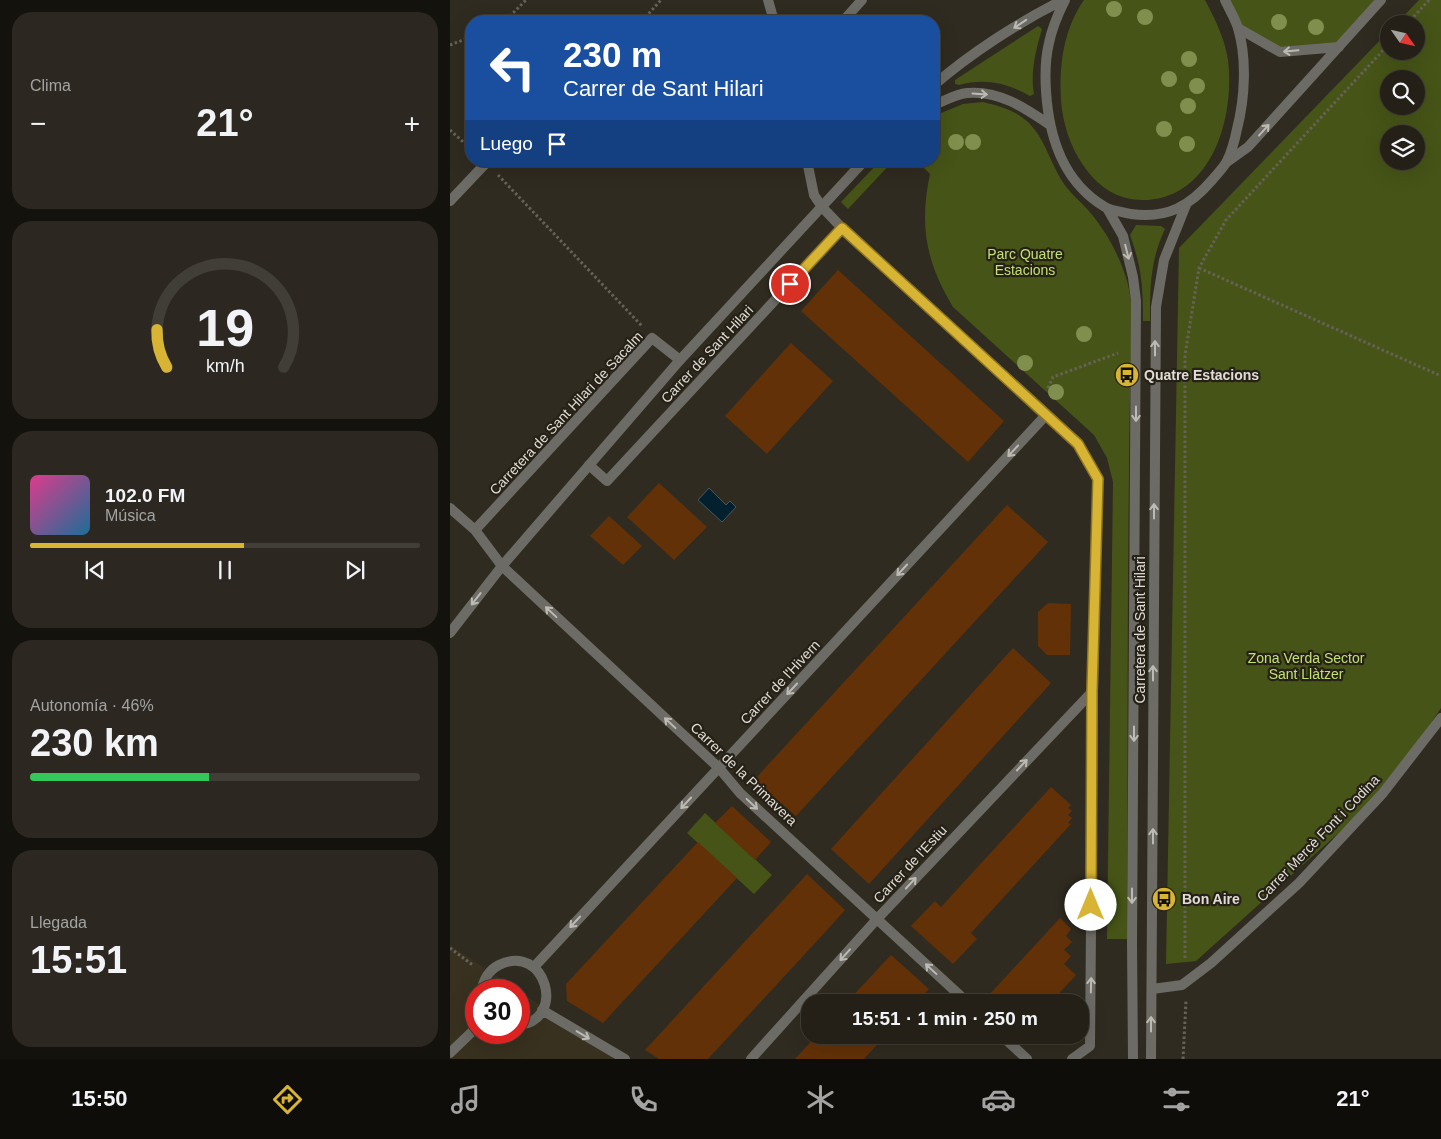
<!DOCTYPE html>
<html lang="es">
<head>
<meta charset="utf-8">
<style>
  :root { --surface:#242018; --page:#2c2821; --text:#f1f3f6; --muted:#a3a3a2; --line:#413e37; --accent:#d7b434 }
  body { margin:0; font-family:Helvetica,sans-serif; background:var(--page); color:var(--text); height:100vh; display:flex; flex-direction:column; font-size:19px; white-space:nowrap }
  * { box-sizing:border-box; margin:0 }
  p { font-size:16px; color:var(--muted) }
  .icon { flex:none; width:28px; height:28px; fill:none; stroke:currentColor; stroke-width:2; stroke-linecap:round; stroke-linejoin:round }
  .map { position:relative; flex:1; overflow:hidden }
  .sheet { display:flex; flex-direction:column; gap:12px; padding:12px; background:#14120d; width:450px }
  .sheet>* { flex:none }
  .guide { position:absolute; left:15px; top:15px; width:475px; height:152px; border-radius:20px; box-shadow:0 5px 20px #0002,0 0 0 1px var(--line); background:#1a4fa0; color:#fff; overflow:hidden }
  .needle { width:32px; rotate:124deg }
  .buttons { position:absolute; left:930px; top:15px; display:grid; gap:10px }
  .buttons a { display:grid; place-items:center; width:45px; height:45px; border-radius:50%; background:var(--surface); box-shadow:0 5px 20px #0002,0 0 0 1px var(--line); font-size:25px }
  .speed { position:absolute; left:15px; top:979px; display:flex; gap:10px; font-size:25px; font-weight:700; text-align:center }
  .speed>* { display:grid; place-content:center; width:65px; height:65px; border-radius:50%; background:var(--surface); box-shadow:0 5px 20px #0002,0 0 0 1px var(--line); line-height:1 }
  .speed .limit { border:8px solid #d22; background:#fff; color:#111 }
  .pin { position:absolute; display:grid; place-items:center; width:42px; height:42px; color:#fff; margin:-21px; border:2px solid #fff; border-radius:50%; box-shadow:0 1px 5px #0007 }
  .me { position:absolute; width:55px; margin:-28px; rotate:0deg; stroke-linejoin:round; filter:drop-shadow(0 0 4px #0008) }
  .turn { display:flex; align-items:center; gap:18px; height:105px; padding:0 15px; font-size:22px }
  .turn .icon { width:65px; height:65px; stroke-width:2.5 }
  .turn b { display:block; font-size:35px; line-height:42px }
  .then { display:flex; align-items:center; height:48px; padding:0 15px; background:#0003; gap:10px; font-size:19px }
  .big { font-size:38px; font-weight:700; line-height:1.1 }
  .sheet .card { flex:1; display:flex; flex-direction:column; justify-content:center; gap:8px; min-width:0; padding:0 18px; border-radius:20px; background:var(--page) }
  .sheet .dial { align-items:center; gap:0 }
  .dial svg { height:130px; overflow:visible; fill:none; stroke:var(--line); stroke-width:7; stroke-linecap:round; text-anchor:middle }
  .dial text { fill:var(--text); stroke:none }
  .song { display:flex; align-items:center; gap:15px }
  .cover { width:60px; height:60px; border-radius:8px; background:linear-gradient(135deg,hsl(330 70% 55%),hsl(200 70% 35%)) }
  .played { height:5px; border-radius:2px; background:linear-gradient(90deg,var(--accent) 55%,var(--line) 55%) }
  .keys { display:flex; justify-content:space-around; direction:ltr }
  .heat { display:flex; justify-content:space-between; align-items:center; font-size:28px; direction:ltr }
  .charge { height:8px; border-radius:4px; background:linear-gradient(90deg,#34c759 46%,var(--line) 0) }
  .trip { position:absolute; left:351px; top:994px; width:288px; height:50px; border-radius:20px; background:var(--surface); box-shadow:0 5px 20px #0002,0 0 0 1px var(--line); font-weight:700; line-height:50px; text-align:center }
  .dock { display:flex; height:80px; justify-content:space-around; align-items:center; background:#0e0d0a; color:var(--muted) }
  .dock .icon { width:35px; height:35px }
  .dock .current { color:var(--accent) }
  .dock b { font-size:22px; color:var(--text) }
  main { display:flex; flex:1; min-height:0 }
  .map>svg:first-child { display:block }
  .built { fill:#38311f }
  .green { fill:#465417; fill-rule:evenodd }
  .water { fill:#03202e; stroke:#455860 }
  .building { fill:#633107 }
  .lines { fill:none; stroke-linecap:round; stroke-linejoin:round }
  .path { stroke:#666258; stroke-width:3; stroke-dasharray:2.5 2.5; stroke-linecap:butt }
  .minor { stroke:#6c6b65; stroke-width:10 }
  .tertiary { stroke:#6c6b65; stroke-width:10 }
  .tree { fill:#818f4e }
  .oneway { stroke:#bdbab3 }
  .route-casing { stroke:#8c7522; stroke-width:12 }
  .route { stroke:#d7b434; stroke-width:9 }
  .labels { text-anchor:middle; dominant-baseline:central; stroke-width:4.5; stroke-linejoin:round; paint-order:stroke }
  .park-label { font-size:14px; fill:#c3e073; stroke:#262117 }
  .street-label { font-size:14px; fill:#e0dcd5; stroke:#262117 }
  .poi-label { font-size:14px; font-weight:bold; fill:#e0dcd5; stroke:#262117; text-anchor:start }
</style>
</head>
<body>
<main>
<section class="sheet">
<div class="card"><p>Clima</p>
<div class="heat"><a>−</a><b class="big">21°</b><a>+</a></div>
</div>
<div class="card dial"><svg viewBox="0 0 100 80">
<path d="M14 69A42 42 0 1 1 86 69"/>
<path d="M14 69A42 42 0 0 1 8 46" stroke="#d7b434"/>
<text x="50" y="56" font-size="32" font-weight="700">19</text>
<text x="50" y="72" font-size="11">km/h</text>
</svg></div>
<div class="card">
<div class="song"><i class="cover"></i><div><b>102.0 FM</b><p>Música</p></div></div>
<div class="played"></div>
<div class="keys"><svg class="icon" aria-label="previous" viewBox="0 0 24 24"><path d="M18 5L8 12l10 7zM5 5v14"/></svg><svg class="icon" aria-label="pause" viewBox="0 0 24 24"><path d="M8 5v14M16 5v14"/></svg><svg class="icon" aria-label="next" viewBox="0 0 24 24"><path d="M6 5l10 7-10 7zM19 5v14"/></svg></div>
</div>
<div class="card"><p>Autonomía · 46%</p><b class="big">230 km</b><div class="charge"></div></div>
<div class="card"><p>Llegada</p><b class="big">15:51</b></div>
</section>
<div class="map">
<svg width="991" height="1059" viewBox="0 0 991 1059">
  <rect width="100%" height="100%" fill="#302b20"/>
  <path class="built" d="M0 945 68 990H26V1032H69V991L172 1059H0Z"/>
  <path class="green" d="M634 0H755C765 19 775 39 778 60 785 117 762 200 692 200 667 200 647 186 633 165 620 146 613 124 611 101 609 66 613 30 634 0Z
    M775 0H931L889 47 830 52 788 28Z
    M969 0H991V708L933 793 746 961 716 964 729 248 939 31V51H966V24H946ZM939 79H966V106H939ZM939 134H966V161H939Z
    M588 26 592 29C586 49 580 73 584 94L580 96C557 83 535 78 509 85L505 84V80L508 78Z
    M533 102C549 106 565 110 578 122 596 140 600 163 614 184 621 194 630 201 638 210 656 231 669 254 677 281 684 305 682 332 681 357 680 396 679 435 679 474 677 629 678 784 677 939H657L663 482 657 458 644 435 503 307C476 262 469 226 480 174L467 161H484V116L513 104Z
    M430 161H443L398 209 391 202Z
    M686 225 711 226 715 229C700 261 700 287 700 321H693C693 286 692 269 680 235Z
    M255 813 322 875 304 894 237 833Z"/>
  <path class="water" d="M259 488 276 505 280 501 286 507 272 522 248 500Z"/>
  <path class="building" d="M388 270 554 421 518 462 351 311Z
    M341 343 383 381 317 454 275 416Z
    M209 483 257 527 224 560 177 517Z
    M557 505 598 542 346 816 304 780Z
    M159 516 192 546 173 565 140 536Z
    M598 603 621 604 620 655H597L588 646V612Z
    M563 648 601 683 419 884 381 849Z
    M601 787 621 805 618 808 622 811 618 815 622 818 618 823 621 824 521 933 527 939 503 964 461 926 485 901 491 907Z
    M282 806 321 842 305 860 265 823Z
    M248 842 287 878 153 1023 117 1001 116 984Z
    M357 874 395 910 378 929 258 1059H209L195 1050Z
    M610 918 621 929 616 936 622 942 614 950 621 956 614 964 626 975 601 1002H545L538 996Z
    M441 955 479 989 467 1002H397Z
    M367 1035H436L414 1059H345Z"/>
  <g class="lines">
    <path class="path" d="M51 21 58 18 76 0
      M192 21 211 0
      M957 24 979 0
      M0 45 21 37
      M0 130 21 149
      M48 175 192 326
      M749 268 991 376
      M598 388 603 377 668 353
      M0 948 24 966
      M735 958V355L749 268 776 220 939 44
      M733 1059 736 1001"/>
    <path class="minor" d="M318 0 324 21
      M393 21 412 0
      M788 28 830 52 889 47
      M357 161 364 195 372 207 392 228 628 443 648 479 643 691 640 1046 622 1059
      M777 162 798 147 931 0
      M0 201 36 163
      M139 465 157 481 392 228
      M0 508 25 530 52 566 269 768 290 793 517 1002
      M25 530 202 338 230 360
      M0 633 52 566
      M84 967 596 415
      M702 989 732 985 761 963 849 883 933 793 991 718
      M32 990C33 980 39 970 49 965 96 942 117 1020 69 1025
      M92 1010 175 1059
      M551 1035 577 1059
      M0 1053 26 1028
      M301 1059 427 919 643 691"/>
    <path class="tertiary" d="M615 0C608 14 602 28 599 43 595 59 595 75 596 91 599 138 613 182 655 207 662 211 673 212 681 214 718 219 740 206 763 179 768 173 774 167 777 161 782 151 785 139 787 129 795 98 797 58 788 28 785 18 779 9 775 0
      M484 85C521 53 569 22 613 0
      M484 105C494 101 506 94 517 93 549 90 575 108 600 125
      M657 208 673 236 683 277 686 301 682 942 683 1059
      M52 566 230 360 414 161
      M701 1059 706 307 714 260 736 205"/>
  </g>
  <g class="tree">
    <circle cx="664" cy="9" r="8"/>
    <circle cx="695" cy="17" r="8"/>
    <circle cx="829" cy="22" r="8"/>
    <circle cx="866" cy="27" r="8"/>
    <circle cx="739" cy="59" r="8"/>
    <circle cx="719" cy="79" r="8"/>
    <circle cx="747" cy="86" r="8"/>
    <circle cx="738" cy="106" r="8"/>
    <circle cx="714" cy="129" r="8"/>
    <circle cx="506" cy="142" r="8"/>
    <circle cx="523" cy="142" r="8"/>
    <circle cx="737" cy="144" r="8"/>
    <circle cx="634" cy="334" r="8"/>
    <circle cx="575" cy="363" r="8"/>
    <circle cx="606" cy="392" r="8"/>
  </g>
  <defs><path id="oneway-shaft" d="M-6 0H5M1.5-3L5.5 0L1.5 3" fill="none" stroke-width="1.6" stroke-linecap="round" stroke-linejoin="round" transform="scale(1.25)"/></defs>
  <g class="oneway">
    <use href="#oneway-shaft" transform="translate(570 24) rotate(146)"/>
    <use href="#oneway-shaft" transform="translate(841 51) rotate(175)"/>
    <use href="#oneway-shaft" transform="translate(530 94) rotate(4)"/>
    <use href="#oneway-shaft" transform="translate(814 130) rotate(-48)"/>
    <use href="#oneway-shaft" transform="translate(677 252) rotate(76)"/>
    <use href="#oneway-shaft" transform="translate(705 348) rotate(-90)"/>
    <use href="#oneway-shaft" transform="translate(686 414) rotate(90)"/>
    <use href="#oneway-shaft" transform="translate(563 451) rotate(133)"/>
    <use href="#oneway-shaft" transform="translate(704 511) rotate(-90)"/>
    <use href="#oneway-shaft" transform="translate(452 570) rotate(133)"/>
    <use href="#oneway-shaft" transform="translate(26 599) rotate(128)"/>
    <use href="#oneway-shaft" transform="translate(101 612) rotate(-137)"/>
    <use href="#oneway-shaft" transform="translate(703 673) rotate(-90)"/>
    <use href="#oneway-shaft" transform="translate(342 689) rotate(133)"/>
    <use href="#oneway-shaft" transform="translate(220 723) rotate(-137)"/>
    <use href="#oneway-shaft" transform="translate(684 734) rotate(90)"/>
    <use href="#oneway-shaft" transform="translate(572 765) rotate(-47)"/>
    <use href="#oneway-shaft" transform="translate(236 803) rotate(133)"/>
    <use href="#oneway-shaft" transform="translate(302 804) rotate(43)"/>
    <use href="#oneway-shaft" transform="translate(703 836) rotate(-90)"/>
    <use href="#oneway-shaft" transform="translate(461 883) rotate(-47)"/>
    <use href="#oneway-shaft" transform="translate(682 896) rotate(90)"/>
    <use href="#oneway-shaft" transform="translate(125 922) rotate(133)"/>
    <use href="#oneway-shaft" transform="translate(395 955) rotate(132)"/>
    <use href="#oneway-shaft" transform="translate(481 969) rotate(-137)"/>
    <use href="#oneway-shaft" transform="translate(641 985) rotate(-89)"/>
    <use href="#oneway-shaft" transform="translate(701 1024) rotate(-90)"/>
    <use href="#oneway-shaft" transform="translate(133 1035) rotate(31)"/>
  </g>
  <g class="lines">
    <g class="route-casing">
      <path id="route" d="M340 284 392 228 628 444 648 479 642 691 641 905"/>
    </g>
    <use href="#route" class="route"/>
  </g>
  <defs>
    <g id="bus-disc" transform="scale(1.25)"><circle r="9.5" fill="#d7b434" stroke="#262117"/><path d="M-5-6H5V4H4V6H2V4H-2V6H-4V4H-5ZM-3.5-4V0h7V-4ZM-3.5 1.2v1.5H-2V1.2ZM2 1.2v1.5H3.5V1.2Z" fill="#111"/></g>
  </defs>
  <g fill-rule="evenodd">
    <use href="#bus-disc" x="677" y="375"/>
    <use href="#bus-disc" x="714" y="899"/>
  </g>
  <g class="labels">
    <g class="park-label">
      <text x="575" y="254">Parc Quatre<tspan x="575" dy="16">Estacions</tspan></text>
      <text x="856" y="658">Zona Verda Sector<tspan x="856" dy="16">Sant Llàtzer</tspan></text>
    </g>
    <g class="street-label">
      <text transform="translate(257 354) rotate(-47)">Carrer de Sant Hilari</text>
      <text transform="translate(116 413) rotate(-47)">Carretera de Sant Hilari de Sacalm</text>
      <text transform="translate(690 630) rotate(-90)">Carretera de Sant Hilari</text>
      <text transform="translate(330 682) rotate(-47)">Carrer de l'Hivern</text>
      <text transform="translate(294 774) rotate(44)">Carrer de la Primavera</text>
      <text transform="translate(868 838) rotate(-46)">Carrer Mercè Font i Codina</text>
      <text transform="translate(460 864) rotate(-47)">Carrer de l'Estiu</text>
    </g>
    <g class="poi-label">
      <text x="694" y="375">Quatre Estacions</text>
      <text x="732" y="899">Bon Aire</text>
    </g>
  </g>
</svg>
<div class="buttons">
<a><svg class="needle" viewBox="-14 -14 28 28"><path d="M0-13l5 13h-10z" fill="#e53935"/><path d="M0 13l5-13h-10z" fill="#a3a3a2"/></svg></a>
<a><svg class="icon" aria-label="search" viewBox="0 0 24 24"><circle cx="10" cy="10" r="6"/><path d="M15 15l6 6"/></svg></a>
<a><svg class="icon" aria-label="layers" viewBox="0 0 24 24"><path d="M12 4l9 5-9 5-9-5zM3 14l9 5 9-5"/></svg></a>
</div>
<div class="speed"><div class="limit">30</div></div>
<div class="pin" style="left:340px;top:284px;background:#d93025"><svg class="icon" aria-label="arrive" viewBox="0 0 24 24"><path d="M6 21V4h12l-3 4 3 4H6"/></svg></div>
<svg class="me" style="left:641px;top:905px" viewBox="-20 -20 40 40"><circle r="19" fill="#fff"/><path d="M0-13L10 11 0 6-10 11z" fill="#d7b434"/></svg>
<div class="trip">15:51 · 1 min · 250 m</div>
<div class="guide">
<div class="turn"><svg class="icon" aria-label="left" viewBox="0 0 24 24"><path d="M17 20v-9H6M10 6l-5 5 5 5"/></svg><div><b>230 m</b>Carrer de Sant Hilari</div></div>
<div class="then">Luego<svg class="icon" aria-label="arrive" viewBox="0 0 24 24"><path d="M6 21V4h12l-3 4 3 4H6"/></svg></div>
</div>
</div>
</main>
<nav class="dock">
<b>15:50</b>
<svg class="icon current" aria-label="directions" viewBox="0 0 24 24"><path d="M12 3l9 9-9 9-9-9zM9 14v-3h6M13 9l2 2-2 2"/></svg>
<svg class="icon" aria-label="music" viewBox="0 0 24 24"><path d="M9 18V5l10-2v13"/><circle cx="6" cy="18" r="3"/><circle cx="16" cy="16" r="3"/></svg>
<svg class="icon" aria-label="phone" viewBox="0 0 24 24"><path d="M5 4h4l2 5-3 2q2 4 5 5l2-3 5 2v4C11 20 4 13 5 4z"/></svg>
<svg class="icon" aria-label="climate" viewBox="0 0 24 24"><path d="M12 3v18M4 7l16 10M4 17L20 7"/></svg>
<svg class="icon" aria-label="car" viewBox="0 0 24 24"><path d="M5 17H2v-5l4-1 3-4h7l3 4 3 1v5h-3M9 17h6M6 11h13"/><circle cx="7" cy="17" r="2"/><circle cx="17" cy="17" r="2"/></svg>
<svg class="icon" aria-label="filters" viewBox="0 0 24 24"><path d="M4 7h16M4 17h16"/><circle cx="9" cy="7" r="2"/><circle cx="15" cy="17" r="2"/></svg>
<b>21°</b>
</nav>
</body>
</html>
